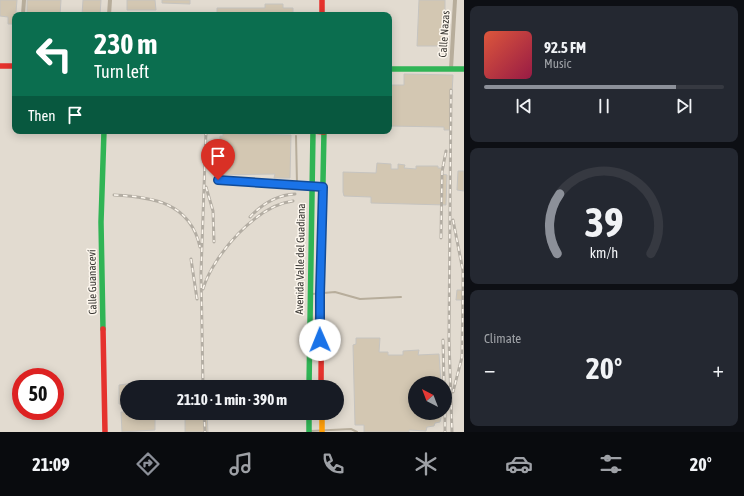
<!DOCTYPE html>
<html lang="en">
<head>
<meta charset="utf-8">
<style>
  :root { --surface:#171b24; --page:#242831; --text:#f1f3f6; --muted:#9ea1a6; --line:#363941; --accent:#8c9099 }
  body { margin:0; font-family:"Asap Condensed",sans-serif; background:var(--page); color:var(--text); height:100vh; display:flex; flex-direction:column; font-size:15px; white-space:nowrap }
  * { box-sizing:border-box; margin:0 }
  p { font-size:13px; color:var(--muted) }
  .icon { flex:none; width:22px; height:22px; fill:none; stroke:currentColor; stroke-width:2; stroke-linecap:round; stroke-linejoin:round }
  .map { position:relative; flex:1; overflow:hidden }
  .side { display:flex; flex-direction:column; gap:6px; padding:6px; background:#0d0f14; width:280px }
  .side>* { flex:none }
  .top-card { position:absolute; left:12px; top:12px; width:380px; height:122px; border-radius:8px; box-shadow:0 2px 10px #0003; background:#0b6e4f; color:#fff; overflow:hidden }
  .needle { width:26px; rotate:318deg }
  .buttons { position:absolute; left:408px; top:376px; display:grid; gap:8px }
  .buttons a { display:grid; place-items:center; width:44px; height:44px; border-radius:50%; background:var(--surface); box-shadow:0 2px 10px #0003; font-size:20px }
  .speed { position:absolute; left:12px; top:368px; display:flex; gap:8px; font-size:20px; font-weight:700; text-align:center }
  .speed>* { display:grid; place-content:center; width:52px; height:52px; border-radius:50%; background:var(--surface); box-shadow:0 2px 10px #0003; line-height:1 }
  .speed .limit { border:6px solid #d22; background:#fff; color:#111 }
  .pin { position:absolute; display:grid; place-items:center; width:34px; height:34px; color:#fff; margin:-41px -17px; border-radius:50% 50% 50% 0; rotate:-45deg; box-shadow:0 0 4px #0007 }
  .pin .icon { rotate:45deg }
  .me { position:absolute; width:44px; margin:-22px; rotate:359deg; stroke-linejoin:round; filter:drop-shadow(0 0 3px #0008) }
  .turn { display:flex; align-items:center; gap:14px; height:84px; padding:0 16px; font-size:18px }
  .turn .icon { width:52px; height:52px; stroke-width:2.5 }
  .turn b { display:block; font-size:28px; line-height:34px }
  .then { display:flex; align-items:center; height:38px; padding:0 16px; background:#0003; gap:8px; font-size:15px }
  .big { font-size:30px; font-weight:700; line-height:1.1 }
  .side .card { flex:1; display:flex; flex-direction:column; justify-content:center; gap:6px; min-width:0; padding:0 14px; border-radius:8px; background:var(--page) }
  .side .dial { align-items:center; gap:0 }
  .dial svg { height:104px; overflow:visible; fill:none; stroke:var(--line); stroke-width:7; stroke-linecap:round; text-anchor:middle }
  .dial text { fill:var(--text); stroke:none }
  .song { display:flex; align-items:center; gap:12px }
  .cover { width:48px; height:48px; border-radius:6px; background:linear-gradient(135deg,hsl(10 70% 55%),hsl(340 70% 35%)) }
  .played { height:4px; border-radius:2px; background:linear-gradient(90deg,var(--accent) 80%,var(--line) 80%) }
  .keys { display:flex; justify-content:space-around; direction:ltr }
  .heat { display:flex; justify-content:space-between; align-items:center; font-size:22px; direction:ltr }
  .trip { position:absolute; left:120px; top:380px; width:224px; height:40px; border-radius:20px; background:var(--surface); box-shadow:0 2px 10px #0003; font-weight:700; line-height:40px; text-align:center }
  .dock { display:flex; height:64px; justify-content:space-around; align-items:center; background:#090b0e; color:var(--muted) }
  .dock .icon { width:28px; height:28px }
  .dock .on { color:var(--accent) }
  .dock b { font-size:18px; color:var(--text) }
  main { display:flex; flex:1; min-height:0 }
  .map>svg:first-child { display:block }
  .built { fill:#e2dbd0; fill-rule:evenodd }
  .building { fill:#d3c7b2; stroke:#c6c4c0 }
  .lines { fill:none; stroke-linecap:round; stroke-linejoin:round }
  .lane { stroke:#b7ad9b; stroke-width:2 }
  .street { stroke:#b7ad9b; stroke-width:4 }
  .fast { stroke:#30b455; stroke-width:5.5 }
  .slow { stroke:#ff9f0a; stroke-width:5.5 }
  .jam { stroke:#e5322d; stroke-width:5.5 }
  .rail-casing { stroke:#b3ada3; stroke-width:3 }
  .rail { stroke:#fdf7ee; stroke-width:1.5; stroke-dasharray:4.5; stroke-linecap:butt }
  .route-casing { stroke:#114b97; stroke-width:10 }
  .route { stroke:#1a73e8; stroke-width:7 }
  .labels { text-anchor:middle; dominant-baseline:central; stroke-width:3; stroke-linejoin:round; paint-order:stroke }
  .street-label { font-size:11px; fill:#393733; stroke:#fdf7ee }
</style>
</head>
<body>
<main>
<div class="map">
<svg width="464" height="432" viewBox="0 0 464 432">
  <rect width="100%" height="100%" fill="#ece9e4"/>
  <path class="built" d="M0 0H464V432H0ZM15 15H389V131H15ZM21 377H55V411H21ZM415 383H445V413H415ZM127 387H337V413H127Z"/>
  <path class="building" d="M0 0H17L15 24H8V17L0 16Z
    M27 0H61L60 15H27Z
    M83 0H101L100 15H82Z
    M127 0H155L156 10H127Z
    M162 0H190V4L162 3Z
    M419 0H445V14H449V21H445L444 46H417Z
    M265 4H283V8H293V15H217V8H265Z
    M404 74 453 75 450 130H444V127L389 126V85H404Z
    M223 131H238V134L291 135 290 178H274L275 174 215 175V153H220V136H223Z
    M377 163 391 164V169H398V164L405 165 404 168 416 169V166H438V168H442V174L447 175 446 205 371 203V197L344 196 343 192V172L376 173Z
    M458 171H464V191L457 190Z
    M457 290H464V300H456Z
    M356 338H380L379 352H388V355H403V351L419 350 418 355 439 354 441 383H415V413H442L440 422 435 423 434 426 427 427 426 431 409 430V432H364V425H355L353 345 356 344Z
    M205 382 206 387H184L183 383Z
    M127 384V404H119V385Z
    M121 412 155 413V430L122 432Z
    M185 413H207L208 432H185Z"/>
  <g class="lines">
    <path class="lane" d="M296 136 297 184
      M217 180 322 186
      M312 294 335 292 360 299 401 297
      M310 431 351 429 357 432"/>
    <path class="street" d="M23 15 24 0
      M109 15 110 0
      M451 69 455 0"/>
    <path class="fast" d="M389 69H464
      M322 230 324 131
      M103 329 101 222 104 131
      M309 387 313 131
      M309 413V432"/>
    <path class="slow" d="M322 413V432"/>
    <path class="jam" d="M322 0V15
      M0 66H15
      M313 131 324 132
      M103 329 105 432
      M321 387 322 230"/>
    <g class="rail-casing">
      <path id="rail" d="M451 90 449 339 452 432
        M206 187 213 211 214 242
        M114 195C152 197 190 202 200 247
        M250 217C262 204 277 195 295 194
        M453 220 463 271V288L462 357 453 392
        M441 238 442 172 446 151
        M191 259 197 299
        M203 289C213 255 257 205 293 201
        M443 340 444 383
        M203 387 201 273 206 131
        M204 413 205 432
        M445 413V432"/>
    </g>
    <use href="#rail" class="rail"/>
  </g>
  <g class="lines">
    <g class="route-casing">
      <path id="route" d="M218 180 323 187 320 294V340"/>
    </g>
    <use href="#route" class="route"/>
  </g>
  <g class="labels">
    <g class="street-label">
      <text transform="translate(444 34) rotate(-86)">Calle Nazas</text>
      <text transform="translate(300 259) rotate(-89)">Avenida Valle del Guadiana</text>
      <text transform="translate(92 282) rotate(-91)">Calle Guanaceví</text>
    </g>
  </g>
</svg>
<div class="buttons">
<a><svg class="needle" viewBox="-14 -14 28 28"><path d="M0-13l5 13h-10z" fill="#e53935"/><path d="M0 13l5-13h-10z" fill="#9ea1a6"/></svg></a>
</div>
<div class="speed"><div class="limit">50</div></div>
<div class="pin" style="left:218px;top:180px;background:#d93025"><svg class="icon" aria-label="arrive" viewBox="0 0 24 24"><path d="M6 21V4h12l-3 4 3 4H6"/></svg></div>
<svg class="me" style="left:320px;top:340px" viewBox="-20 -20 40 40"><circle r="19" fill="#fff"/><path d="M0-13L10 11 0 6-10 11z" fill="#1a73e8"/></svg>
<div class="trip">21:10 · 1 min · 390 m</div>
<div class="top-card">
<div class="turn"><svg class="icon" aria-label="left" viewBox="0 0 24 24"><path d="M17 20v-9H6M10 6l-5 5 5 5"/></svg><div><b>230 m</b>Turn left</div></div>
<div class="then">Then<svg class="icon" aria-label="arrive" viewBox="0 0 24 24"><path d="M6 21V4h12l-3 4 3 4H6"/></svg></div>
</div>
</div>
<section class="side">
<div class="card">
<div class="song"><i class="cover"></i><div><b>92.5 FM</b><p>Music</p></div></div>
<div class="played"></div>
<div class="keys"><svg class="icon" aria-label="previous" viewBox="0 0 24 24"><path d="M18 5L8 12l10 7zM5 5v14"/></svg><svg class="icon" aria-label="pause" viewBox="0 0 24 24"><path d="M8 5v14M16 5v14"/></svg><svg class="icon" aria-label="next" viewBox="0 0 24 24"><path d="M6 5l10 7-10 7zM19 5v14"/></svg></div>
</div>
<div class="card dial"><svg viewBox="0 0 100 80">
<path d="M14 69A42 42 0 1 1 86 69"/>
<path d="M14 69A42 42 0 0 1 16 23" stroke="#8c9099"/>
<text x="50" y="56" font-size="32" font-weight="700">39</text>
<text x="50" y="72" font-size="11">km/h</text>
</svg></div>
<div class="card"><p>Climate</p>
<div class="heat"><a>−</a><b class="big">20°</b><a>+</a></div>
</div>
</section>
</main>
<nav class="dock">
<b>21:09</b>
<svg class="icon on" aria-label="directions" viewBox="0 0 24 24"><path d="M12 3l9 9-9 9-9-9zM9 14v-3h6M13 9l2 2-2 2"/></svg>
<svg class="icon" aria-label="music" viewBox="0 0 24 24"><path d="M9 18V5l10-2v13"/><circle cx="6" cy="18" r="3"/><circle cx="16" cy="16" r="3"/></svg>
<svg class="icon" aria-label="phone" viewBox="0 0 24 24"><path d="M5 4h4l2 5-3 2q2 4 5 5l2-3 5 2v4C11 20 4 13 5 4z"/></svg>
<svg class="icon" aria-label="climate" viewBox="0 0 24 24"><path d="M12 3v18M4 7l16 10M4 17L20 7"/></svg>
<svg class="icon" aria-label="car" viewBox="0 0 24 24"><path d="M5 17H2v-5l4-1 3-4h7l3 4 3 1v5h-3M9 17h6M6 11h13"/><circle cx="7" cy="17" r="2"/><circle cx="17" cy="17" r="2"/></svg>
<svg class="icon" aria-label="filters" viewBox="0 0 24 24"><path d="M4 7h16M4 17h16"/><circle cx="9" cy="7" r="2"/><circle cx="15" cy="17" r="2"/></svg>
<b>20°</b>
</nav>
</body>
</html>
